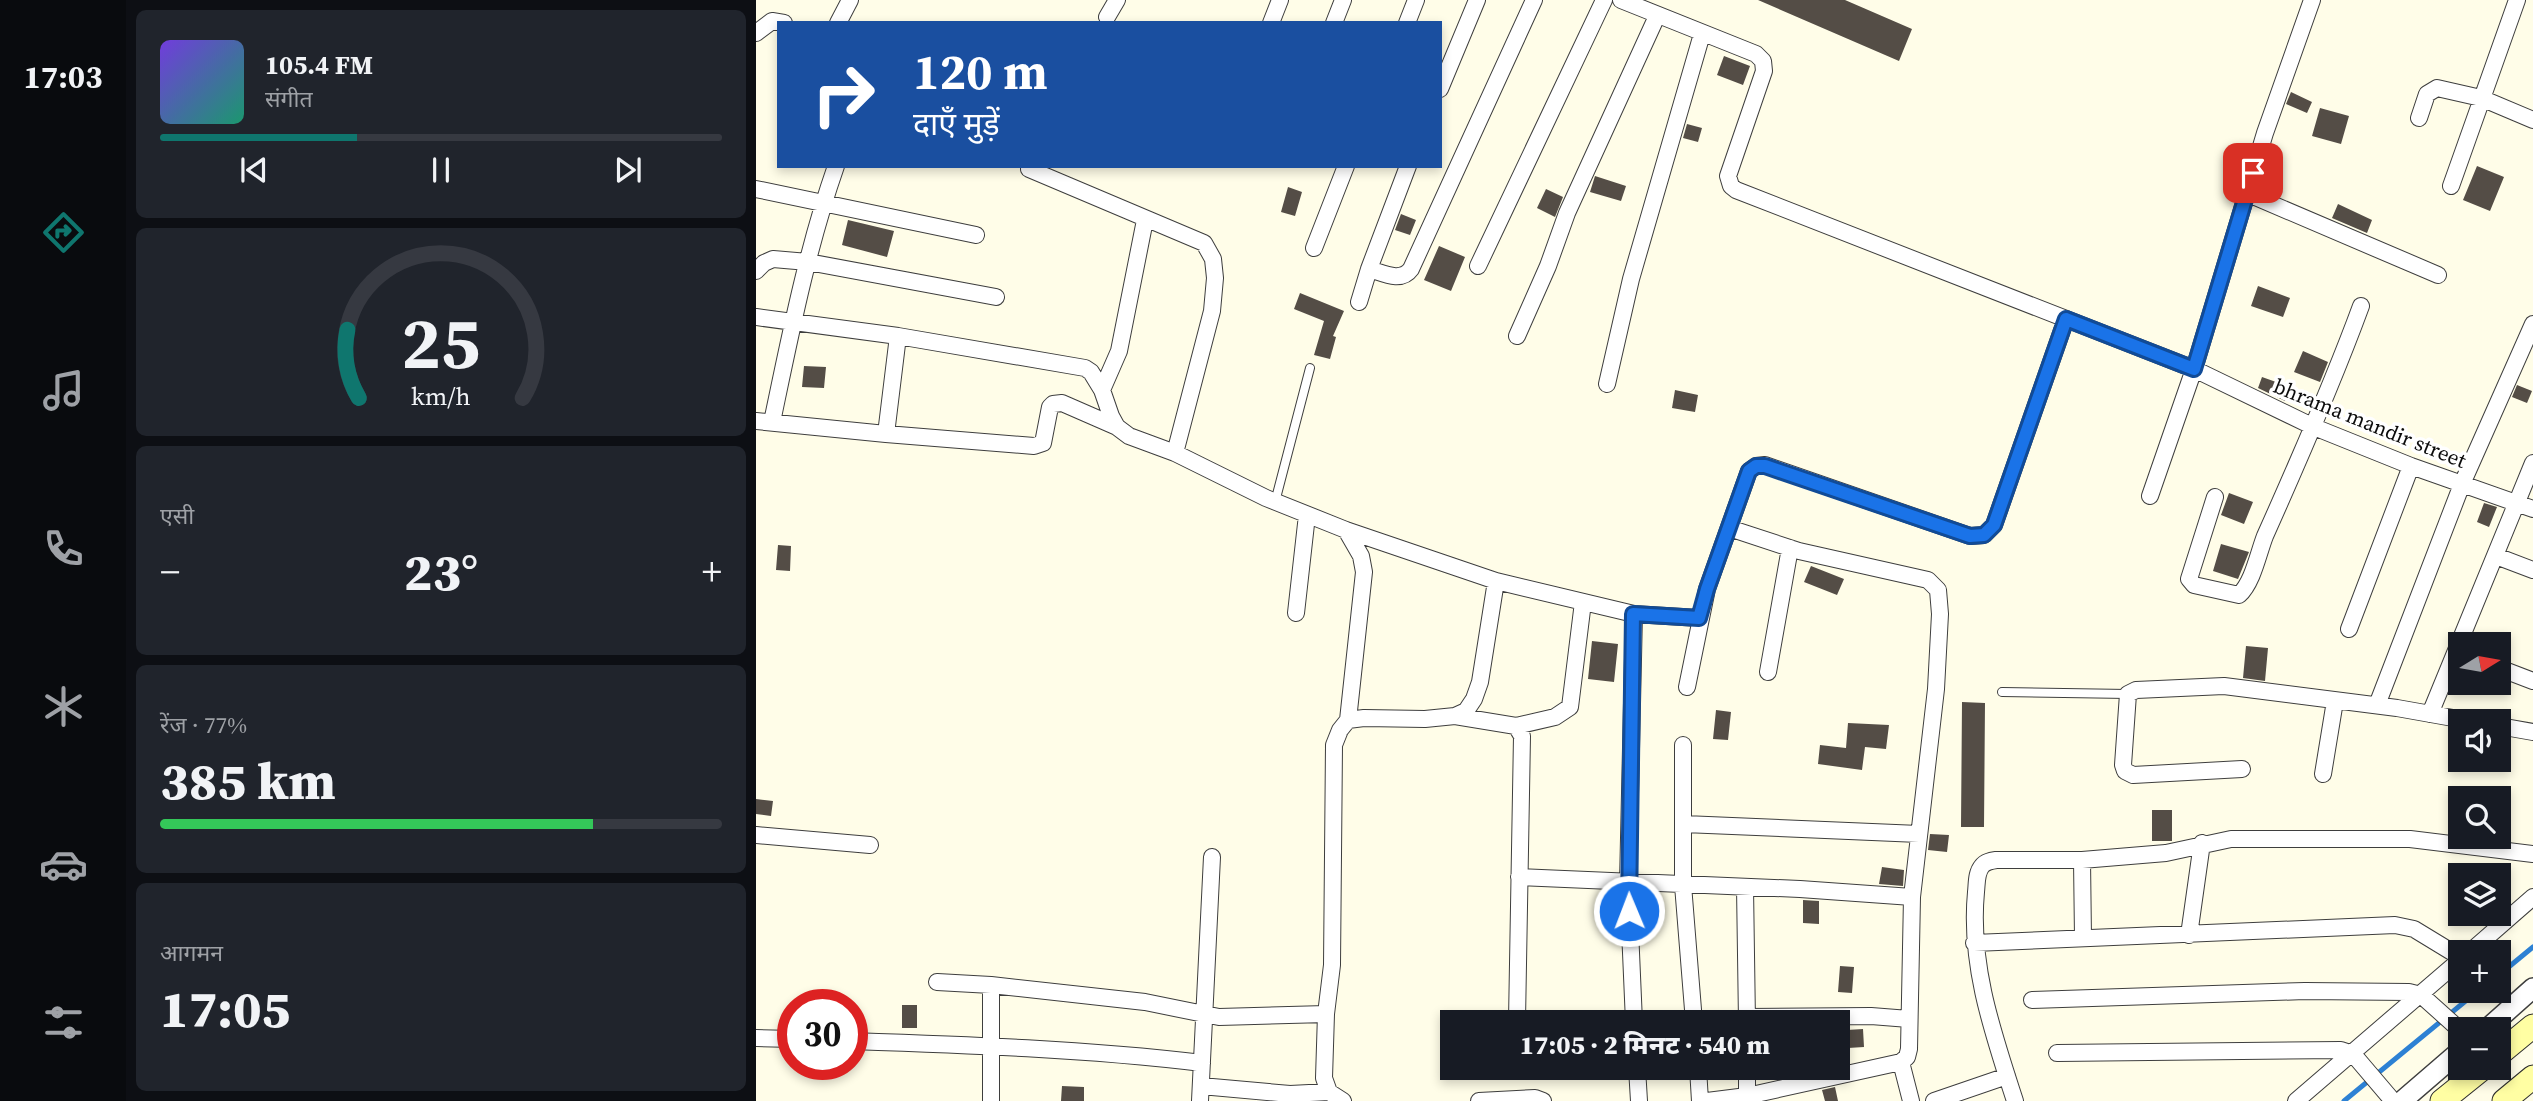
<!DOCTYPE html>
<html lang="hi">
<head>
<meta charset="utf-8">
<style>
  :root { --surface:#171b24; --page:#20242c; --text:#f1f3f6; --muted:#9ea1a6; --line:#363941; --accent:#0f766e }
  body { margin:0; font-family:"Source Serif 4","Noto Sans Devanagari",serif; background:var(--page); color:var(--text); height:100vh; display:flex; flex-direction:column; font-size:26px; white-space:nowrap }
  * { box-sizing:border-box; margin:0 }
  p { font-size:23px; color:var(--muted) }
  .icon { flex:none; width:38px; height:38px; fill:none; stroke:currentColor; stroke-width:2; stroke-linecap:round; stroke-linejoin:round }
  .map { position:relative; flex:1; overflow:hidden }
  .side { display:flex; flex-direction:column; gap:10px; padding:10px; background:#0d0f14; width:630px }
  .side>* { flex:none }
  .top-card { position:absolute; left:21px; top:21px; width:665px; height:147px; border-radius:0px; box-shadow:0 4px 10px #0003; background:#1a4fa0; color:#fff; overflow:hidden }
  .needle { width:46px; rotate:79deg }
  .tools { position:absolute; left:1692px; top:632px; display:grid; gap:14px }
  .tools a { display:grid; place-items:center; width:63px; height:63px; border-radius:0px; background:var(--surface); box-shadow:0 4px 10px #0003; font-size:35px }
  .speed { position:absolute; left:21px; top:989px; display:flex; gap:14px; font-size:35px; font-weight:700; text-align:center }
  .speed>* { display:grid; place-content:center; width:91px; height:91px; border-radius:50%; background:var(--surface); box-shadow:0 4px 10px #0003; line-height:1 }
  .speed .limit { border:10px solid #d22; background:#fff; color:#111 }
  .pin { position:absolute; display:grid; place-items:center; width:60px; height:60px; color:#fff; margin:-30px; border-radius:14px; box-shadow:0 4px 10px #0006 }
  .me { position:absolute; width:77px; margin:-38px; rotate:359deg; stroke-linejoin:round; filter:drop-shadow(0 0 5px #0008) }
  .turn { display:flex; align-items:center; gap:24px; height:147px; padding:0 21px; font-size:32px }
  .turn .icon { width:91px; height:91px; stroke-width:2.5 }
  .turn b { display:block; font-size:49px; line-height:60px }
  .big { font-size:52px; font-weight:800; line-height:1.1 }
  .side .tile { flex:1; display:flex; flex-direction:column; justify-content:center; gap:10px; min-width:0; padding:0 24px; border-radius:10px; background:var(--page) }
  .side .dial { align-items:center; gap:0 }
  .dial svg { height:182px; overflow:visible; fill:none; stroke:var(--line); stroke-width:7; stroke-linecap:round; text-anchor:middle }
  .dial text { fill:var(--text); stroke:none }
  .song { display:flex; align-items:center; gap:21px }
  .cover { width:84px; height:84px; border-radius:10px; background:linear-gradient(135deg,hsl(260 70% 55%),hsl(160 70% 35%)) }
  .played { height:7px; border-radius:4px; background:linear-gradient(90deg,var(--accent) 35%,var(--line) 35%) }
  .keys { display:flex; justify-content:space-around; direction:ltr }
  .heat { display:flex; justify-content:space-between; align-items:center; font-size:38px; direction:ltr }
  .charge { height:10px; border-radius:5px; background:linear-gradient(90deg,#34c759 77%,var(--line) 0) }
  .trip { position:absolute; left:684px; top:1010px; width:410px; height:70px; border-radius:0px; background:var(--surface); box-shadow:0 4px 10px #0003; font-weight:800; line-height:70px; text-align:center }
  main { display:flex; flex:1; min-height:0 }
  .menu { display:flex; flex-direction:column; width:126px; justify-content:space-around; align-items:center; background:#090b0e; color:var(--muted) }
  .menu .icon { width:49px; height:49px }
  .menu .current { color:var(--accent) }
  .menu b { font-size:32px; color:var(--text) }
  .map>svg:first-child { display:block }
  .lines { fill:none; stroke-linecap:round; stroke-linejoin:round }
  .stream { stroke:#2d81d4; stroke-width:5 }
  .building { fill:#544d46 }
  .service-casing { stroke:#3e3e3e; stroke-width:10 }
  .minor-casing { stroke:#3e3e3e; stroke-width:18 }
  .tertiary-casing { stroke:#3e3e3e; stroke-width:22 }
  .secondary-casing { stroke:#2d2d2d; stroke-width:25 }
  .service { stroke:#fff; stroke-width:8 }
  .minor { stroke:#fff; stroke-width:16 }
  .tertiary { stroke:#fff; stroke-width:19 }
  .secondary { stroke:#fffea3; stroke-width:23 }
  .route-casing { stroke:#114b97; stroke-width:18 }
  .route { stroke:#1a73e8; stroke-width:12 }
  .labels { text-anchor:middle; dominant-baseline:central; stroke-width:7; stroke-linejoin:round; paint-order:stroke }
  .street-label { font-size:21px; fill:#0b0b0b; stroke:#fff }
</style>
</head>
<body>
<main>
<nav class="menu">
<b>17:03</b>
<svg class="icon current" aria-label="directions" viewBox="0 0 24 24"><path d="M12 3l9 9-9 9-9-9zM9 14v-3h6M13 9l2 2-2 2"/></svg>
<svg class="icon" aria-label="music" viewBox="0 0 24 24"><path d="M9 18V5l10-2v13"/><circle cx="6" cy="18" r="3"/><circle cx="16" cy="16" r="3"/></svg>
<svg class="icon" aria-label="phone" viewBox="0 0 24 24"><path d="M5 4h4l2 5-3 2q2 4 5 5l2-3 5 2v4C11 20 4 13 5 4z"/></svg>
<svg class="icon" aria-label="climate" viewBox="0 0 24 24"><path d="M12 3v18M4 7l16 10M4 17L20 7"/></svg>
<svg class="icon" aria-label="car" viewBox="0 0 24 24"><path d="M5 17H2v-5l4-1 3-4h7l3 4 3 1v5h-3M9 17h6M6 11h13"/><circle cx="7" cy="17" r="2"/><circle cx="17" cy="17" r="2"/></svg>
<svg class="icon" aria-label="filters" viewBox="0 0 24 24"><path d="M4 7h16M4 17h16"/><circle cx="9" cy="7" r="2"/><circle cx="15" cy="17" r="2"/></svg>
</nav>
<section class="side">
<div class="tile">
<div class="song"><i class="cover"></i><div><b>105.4 FM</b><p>संगीत</p></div></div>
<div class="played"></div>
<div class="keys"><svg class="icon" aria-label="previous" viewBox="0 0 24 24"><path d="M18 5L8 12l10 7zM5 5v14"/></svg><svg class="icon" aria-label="pause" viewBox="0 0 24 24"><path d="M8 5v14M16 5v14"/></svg><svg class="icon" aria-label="next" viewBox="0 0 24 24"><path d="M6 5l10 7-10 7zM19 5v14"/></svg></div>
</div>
<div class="tile dial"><svg viewBox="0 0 100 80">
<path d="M14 69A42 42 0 1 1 86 69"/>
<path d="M14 69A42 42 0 0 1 9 39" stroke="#0f766e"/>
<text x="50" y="56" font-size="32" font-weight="700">25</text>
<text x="50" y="72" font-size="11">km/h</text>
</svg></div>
<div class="tile"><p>एसी</p>
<div class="heat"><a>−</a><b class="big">23°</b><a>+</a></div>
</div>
<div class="tile"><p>रेंज · 77%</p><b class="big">385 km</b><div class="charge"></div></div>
<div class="tile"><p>आगमन</p><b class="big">17:05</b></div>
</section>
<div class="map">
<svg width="1777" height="1101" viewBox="0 0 1777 1101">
  <rect width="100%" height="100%" fill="#fffde8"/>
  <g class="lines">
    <path class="stream" d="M1743 975 1777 947
      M1588 1101 1723 990"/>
  </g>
  <path class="building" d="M1002 0H1089L1156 29 1143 61Z
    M968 56 994 66 987 85 961 75Z
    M1535 92 1556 102 1551 113 1530 104Z
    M1564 108 1593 116 1585 144 1556 136Z
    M931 124 946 128 942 142 927 138Z
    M1721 166 1748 177 1734 211 1707 200Z
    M839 176 870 186 865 201 834 192Z
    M532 187 546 192 539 216 525 212Z
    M790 189 807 197 799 217 781 208Z
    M1582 204 1616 220 1611 233 1576 218Z
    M645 214 660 220 654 235 639 230Z
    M92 220 138 231 131 257 86 245Z
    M683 246 709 257 695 291 668 280Z
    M1502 286 1534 298 1527 317 1495 306Z
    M544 293 588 311 577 336 580 337 574 359 558 355 568 321 538 309Z
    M1547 351 1572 362 1564 382 1538 372Z
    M48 366 70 367 68 388 46 387Z
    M1506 377 1534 387 1529 401 1502 388Z
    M1761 385 1776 391 1771 403 1756 397Z
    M919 390 942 395 939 412 916 408Z
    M1473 493 1497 502 1488 524 1465 515Z
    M1728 503 1741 507 1733 527 1721 522Z
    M1465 544 1493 552 1482 579 1457 571Z
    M22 545 35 546 34 571 20 570Z
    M1055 566 1088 579 1081 595 1048 582Z
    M836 641 862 644 858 682 832 679Z
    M1490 646 1512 648 1509 681 1487 678Z
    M1704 667V691L1696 688Z
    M1206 702 1229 703 1228 827H1205Z
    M960 710 975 712 972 740 957 739Z
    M1092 723 1133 725 1130 749 1109 747 1106 770 1062 764 1064 745 1090 748Z
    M0 799 17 801 15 816 0 814Z
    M1396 810H1416V841H1396Z
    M1174 834 1193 835 1191 852 1172 850Z
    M1126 867 1148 870 1147 886 1123 884Z
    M1047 900 1063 901V924L1047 923Z
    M1084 966 1098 967 1096 993 1082 992Z
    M146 1005H161V1028H146Z
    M1107 1029 1108 1047 1092 1048 1091 1030Z
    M306 1086 328 1087V1101H305Z
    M1079 1087 1082 1101H1069L1066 1090Z"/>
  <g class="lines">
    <g class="service-casing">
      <path id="service" d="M519 502 554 368
        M1246 692 1372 694"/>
    </g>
    <g class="minor-casing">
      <path id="minor" d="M865 0 1000 54 1007 61 1008 71 972 176 975 186 980 190 1438 369 1558 427 1655 466 1777 509
        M351 17 361 0
        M82 23 94 0
        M515 23 524 0
        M578 23 587 0
        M651 23 660 0
        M0 33 16 21 28 23
        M684 89 721 0
        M1663 118 1671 94 1681 88 1725 98 1777 120
        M273 169 448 243 457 259 459 278 456 311 419 453
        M1695 186 1761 0
        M0 189 220 235
        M1490 193 1682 275
        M558 248 590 166
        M722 266 848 0
        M613 269C627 273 645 283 655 269L778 0
        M0 271 8 263 17 259 52 262 240 297
        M603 302 613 269 652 166
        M0 317 142 336 329 368 335 372 346 390 355 416 361 427 373 436 419 453 510 498 590 530 740 581 878 614 943 618
        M761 336 792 266 811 213 901 16
        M851 384 875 279 946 34
        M346 390 363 351 389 220
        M0 421 130 434 278 446 287 443 294 407 297 404 306 403 361 427
        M16 422C34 336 51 249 80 166
        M130 434 142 336
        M1394 496 1438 369 1509 133 1556 0
        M1459 497 1433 579 1438 585 1483 595C1497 582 1502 554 1509 536 1543 460 1576 385 1605 306
        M973 528 1043 551 1172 580 1182 590 1184 614 1180 689 1156 897 1153 1049 1151 1057 1145 1062 991 1096V1068
        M590 530 605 556 608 572 592 720
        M1740 556 1777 570
        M540 613 551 515
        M878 614 872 883 878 1022
        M1593 629 1655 466
        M1743 668 1777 681
        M1012 672 1034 548
        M931 687 951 589 993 471 1000 466 1009 465 1214 536 1228 535 1238 525 1310 319
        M1621 705 1706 484 1777 324
        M1674 714 1777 463
        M699 716 760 726 766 736 761 1021
        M760 726 799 717 814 707 827 602
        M1743 726 1777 732
        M927 745V885L938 1022
        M1486 769 1377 775 1369 771 1367 765 1372 694 1380 690 1468 686 1641 708 1714 721
        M1567 774 1579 701
        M928 824 1163 834
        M0 835 114 845
        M1326 860 1327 938
        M763 877 1044 889 1156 897
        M989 887 991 1022
        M1433 935 1446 843
        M1218 943 1639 925 1658 929 1704 957
        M1714 952 1777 897
        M181 982 235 985 389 1002 463 1017 570 1014
        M235 985V1101
        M1276 1000 1549 991 1653 992 1665 995 1704 1030
        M991 1017 1115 1016 1153 1019
        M0 1038 37 1039
        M96 1041C213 1045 330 1049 446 1063
        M1301 1053 1585 1050 1597 1054 1637 1101
        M1145 1062 1155 1101
        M881 1068 883 1101
        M942 1068 944 1101
        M445 1086 534 1094 573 1092
        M444 1101 456 857
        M587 1101 573 1092 568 1078 570 1014 576 965 578 745 584 730 592 720 608 718 669 719 699 716 710 711 718 699 724 682 740 581
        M723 1101 779 1098 787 1101
        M951 1101 991 1096
        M1178 1101 1251 1076
        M1259 1101C1237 1033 1213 965 1220 892 1221 884 1220 873 1226 866 1229 862 1234 861 1240 860H1326L1410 853 1475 839H1654L1777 854
        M1540 1101 1704 960"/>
    </g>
    <g class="tertiary-casing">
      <path id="tertiary" d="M1731 1029 1777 988
        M1646 1101 1704 1051"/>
    </g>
    <g class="secondary-casing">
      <path id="secondary" d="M1743 1054 1777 1026
        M1686 1101 1727 1068
        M1748 1101 1777 1077"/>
    </g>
    <use href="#service" class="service"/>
    <use href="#minor" class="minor"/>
    <use href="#tertiary" class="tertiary"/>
    <use href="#secondary" class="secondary"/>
  </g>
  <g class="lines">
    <g class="route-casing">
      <path id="route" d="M873 911 877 614 943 618 951 589 993 471 1000 466H1009L1214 536 1228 535 1238 525 1310 319 1438 369 1497 173"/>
    </g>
    <use href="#route" class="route"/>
  </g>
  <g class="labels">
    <g class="street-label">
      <text transform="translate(1614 423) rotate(22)">bhrama mandir street</text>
    </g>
  </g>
</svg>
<div class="tools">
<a><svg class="needle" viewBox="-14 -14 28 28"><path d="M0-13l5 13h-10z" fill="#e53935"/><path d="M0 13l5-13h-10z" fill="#9ea1a6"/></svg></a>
<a><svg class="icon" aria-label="sound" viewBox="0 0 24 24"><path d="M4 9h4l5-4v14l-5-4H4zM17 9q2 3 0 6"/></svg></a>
<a><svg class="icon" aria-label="search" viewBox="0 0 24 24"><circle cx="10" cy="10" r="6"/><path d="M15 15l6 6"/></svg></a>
<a><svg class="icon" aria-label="layers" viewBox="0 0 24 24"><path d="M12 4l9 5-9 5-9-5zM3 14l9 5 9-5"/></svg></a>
<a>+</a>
<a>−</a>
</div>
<div class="speed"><div class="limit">30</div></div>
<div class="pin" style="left:1497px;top:173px;background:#d93025"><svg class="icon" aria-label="arrive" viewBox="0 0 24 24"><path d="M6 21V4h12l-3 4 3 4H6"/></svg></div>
<svg class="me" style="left:873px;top:911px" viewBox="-20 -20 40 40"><circle r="17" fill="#1a73e8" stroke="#fff" stroke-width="3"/><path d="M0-11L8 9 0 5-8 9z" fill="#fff"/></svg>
<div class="trip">17:05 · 2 मिनट · 540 m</div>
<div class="top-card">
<div class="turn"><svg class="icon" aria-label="right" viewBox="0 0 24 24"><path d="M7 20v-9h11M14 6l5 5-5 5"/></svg><div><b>120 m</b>दाएँ मुड़ें</div></div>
</div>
</div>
</main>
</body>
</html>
